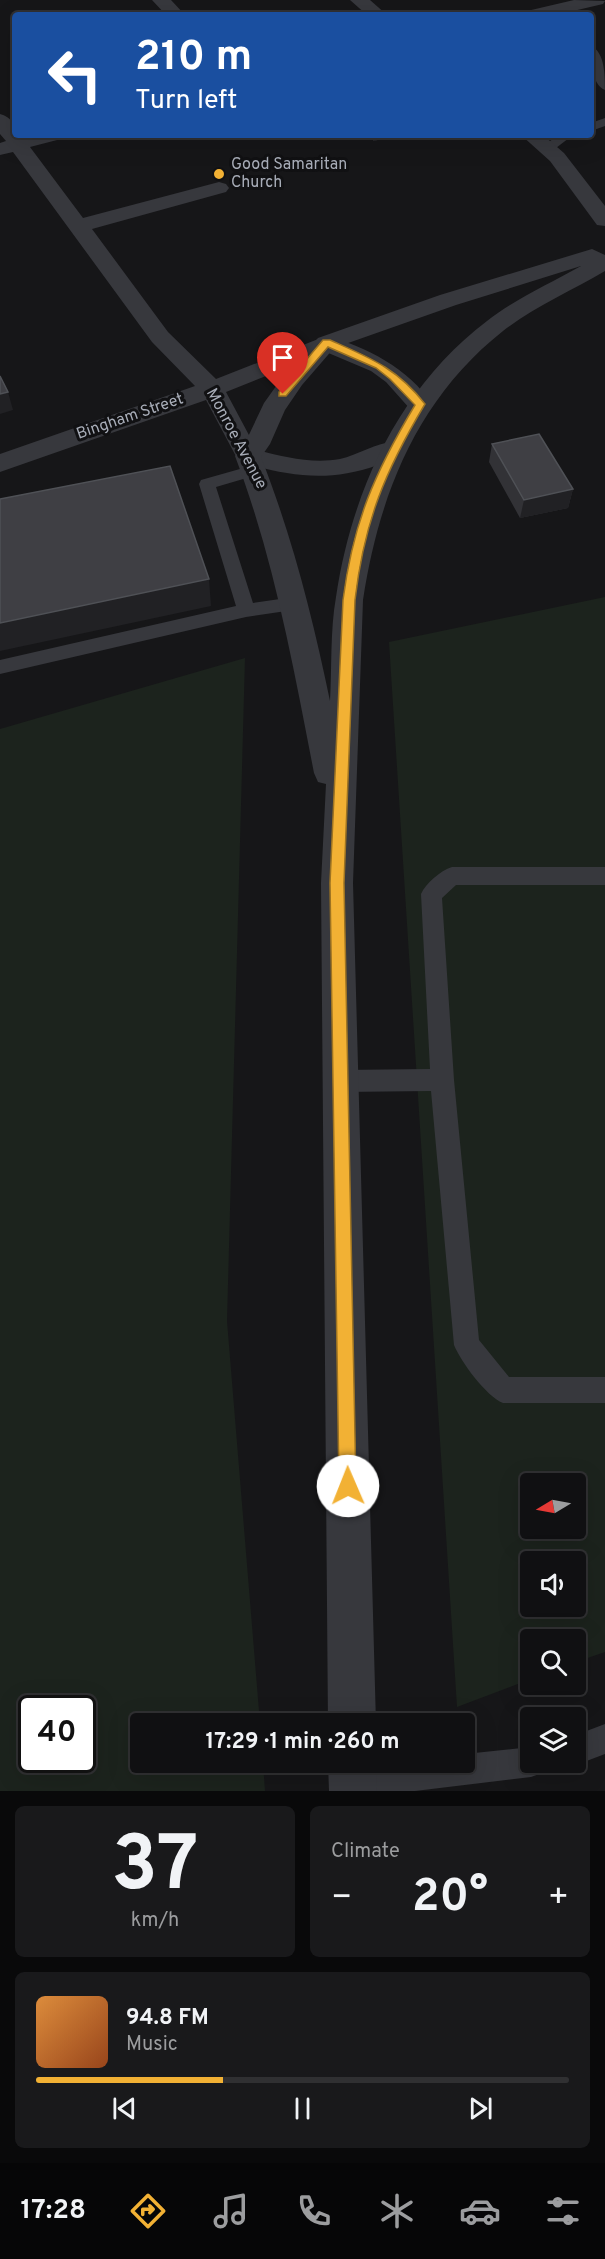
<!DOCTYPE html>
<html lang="en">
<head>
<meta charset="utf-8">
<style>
  :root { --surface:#101012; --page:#19191b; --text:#f1f3f6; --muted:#9c9d9f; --line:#303032; --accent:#f2b134 }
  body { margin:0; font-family:Overpass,sans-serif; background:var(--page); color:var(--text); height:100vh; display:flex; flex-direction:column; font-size:22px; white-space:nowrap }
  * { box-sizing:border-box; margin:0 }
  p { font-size:20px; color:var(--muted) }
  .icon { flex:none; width:33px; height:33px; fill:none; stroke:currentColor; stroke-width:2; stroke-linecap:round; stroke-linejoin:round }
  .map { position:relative; height:1791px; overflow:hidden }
  .drawer { display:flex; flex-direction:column; gap:15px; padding:15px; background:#09090a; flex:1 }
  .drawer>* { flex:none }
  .guide { position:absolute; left:12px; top:12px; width:582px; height:126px; border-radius:6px; box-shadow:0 6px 24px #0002,0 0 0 2px var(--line); background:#1a4fa0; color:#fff; overflow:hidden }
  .needle { width:39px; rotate:260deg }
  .buttons { position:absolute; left:520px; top:1473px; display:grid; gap:12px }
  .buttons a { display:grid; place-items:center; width:66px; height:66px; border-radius:6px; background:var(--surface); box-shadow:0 6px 24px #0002,0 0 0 2px var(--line); font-size:30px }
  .speed { position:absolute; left:18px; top:1695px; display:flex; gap:12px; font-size:30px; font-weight:700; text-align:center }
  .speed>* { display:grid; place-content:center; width:78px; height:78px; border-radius:50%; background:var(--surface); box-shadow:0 6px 24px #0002,0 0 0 2px var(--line); line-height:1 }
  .speed .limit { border:3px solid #111; border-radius:9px; background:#fff; color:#111 }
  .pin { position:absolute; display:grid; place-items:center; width:51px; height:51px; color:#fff; margin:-62px -26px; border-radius:50% 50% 50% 0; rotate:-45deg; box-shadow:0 0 6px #0007 }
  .pin .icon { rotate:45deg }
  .me { position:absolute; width:66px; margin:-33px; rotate:359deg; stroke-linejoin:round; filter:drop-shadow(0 0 4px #0008) }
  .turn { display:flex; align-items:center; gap:21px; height:126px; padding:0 24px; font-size:27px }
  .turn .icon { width:78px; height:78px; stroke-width:2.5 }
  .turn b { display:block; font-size:42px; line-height:51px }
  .big { font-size:45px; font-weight:700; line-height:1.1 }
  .drawer .card { flex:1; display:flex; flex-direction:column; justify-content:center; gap:9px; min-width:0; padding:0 21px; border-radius:9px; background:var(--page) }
  .drawer .dial { align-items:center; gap:0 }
  .dial b { font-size:78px; line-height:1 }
  .song { display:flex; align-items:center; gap:18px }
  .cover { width:72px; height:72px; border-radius:9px; background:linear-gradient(135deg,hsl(30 70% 55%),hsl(20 70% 35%)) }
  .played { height:6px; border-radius:3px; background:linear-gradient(90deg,var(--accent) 35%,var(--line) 35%) }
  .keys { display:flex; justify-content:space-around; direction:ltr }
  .heat { display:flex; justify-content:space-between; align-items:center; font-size:33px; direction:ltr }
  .drawer .tiles { flex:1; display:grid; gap:15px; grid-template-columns:1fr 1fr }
  .card:last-child { grid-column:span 2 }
  .trip { position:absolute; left:130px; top:1713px; width:345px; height:60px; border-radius:6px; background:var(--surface); box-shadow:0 6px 24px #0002,0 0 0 2px var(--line); font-weight:700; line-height:60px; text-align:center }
  .menu { display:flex; height:96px; justify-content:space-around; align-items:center; background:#060607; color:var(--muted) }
  .menu .icon { width:42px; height:42px }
  .menu .selected { color:var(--accent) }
  .menu b { font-size:27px; color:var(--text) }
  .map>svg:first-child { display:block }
  .green { fill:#1c231d; fill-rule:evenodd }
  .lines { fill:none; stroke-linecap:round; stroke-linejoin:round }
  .service { fill:#37383d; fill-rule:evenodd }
  .minor { fill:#37383d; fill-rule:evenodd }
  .tertiary { fill:#37383d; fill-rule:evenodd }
  .wall { fill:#323236 }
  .shaded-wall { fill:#212124 }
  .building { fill:#3f3f44; stroke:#4f5156; stroke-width:1.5 }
  .route { fill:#f2b134; stroke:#9d7322; stroke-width:1.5 }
  .poi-dot { fill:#f2b134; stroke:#111113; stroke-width:2 }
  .labels { text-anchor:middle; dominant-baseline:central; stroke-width:6; stroke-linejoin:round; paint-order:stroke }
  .far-poi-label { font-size:16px; fill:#a8adb8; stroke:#111113; text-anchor:start }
  .far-street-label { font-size:16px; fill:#a8adb8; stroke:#111113 }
</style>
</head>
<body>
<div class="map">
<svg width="605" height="1791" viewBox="0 0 605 1791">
  <rect width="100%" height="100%" fill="#161618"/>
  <path class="green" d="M605 597V1652L576 1662V1640H531V1679L457 1707 389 642ZM531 1484H576V1528H531ZM531 1562H576V1606H531Z
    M245 658 227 1321 260 1723 141 1724V1762L263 1763 265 1791H0V729ZM32 1708H82V1760H32Z"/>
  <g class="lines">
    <path class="service" d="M591 46C605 52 605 76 605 90 591 84 591 60 591 46Z
      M605 118V126L591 131V123Z
      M558 135H573L552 151H542L541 148Z
      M254 465 260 466 262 470 260 474 216 487 253 603 294 597 300 599 303 604 300 609 246 617 0 674V660L236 606 199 484 201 480Z
      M452 867H605V885H456L442 898 454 1080 479 1340 509 1377H605V1403H503C486 1396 461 1362 454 1345L431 1091 341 1092 333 1089 329 1081 333 1073 341 1070 430 1069 421 894C426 883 440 871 452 867Z
      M605 1724V1754L576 1765 569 1762H576V1735Z
      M531 1747V1762H546L542 1773 531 1777 415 1791H341L338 1783 342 1772C379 1757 426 1762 465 1762V1754Z"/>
    <path class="minor" d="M152 0H171L185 15H166Z
      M574 0 605 1 603 4 556 15H524L527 11Z
      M0 114C11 117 15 124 15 135L23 137 64 135 61 139 30 147 83 218 219 182 226 184 229 188 226 192 92 229 168 332 216 379 326 336C366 346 409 369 432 404L429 410 420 412 411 410 386 382 371 371 326 352 226 392 257 450C284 457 312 464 340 459 360 455 382 438 402 443L406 449C400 458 388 462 378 465 327 483 290 476 239 462L206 400 0 472V454L195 386 152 342 13 152 0 155V143L6 141 0 134Z"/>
    <path class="tertiary" d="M350 0H370L387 15H367Z
      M521 135H543L564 153 605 206V226L597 225 550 161Z
      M592 249 605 255V271C571 291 534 307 503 331 417 399 379 495 363 600L353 883 376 1724H328L321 883 326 784 318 782 314 773C293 665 274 559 235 456L246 441 264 403 284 375 318 338 440 295ZM581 266C549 284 515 299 487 321 399 388 352 490 336 597 330 631 332 667 330 701 313 618 292 536 261 457L270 444 285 410 302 385 334 348 456 305Z
      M328 1762H376L377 1791H329Z"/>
  </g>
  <path class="wall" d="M367 135H393V136L374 141Z
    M492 444 573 489 568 508 520 518 489 462Z"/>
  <path class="shaded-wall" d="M375 135H393V136L374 141Z
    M8 392 13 410 0 414V394Z
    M573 489 568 508 520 518 524 500Z
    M209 579 211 606 0 651V623Z"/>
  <path class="building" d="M0 376 8 392 0 394Z
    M539 434 573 489 524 500 492 444Z
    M170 466 209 579 0 623V499Z"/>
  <path class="route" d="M323 340H330C370 358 397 368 425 404 385 471 364 522 355 600L344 883 356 1486 354 1492 348 1495 341 1492 339 1486 330 883 343 600C353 522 375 472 415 405L390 379 376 368 328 347 286 396H279V392Z"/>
  <circle class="poi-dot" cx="219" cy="174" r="6"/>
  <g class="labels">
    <g class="far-poi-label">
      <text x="231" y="165">Good Samaritan<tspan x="231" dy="18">Church</tspan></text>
    </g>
    <g class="far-street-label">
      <text transform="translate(130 417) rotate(-19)">Bingham Street</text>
      <text transform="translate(236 439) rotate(62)">Monroe Avenue</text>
    </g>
  </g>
</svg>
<div class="buttons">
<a><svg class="needle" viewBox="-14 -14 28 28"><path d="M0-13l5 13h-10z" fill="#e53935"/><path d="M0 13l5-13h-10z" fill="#9c9d9f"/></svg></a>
<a><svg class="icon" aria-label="sound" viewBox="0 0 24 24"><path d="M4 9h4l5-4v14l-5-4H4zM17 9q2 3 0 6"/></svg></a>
<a><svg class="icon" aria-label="search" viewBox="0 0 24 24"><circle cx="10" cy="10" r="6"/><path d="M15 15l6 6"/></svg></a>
<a><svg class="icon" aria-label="layers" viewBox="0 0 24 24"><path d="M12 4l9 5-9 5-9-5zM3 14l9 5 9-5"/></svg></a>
</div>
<div class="speed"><div class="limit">40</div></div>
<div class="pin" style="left:283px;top:394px;background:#d93025"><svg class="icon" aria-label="arrive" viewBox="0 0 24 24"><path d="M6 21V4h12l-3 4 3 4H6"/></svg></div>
<svg class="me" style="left:348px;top:1486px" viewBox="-20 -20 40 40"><circle r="19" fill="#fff"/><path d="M0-13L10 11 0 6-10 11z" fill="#f2b134"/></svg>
<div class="trip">17:29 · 1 min · 260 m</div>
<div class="guide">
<div class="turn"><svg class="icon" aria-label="left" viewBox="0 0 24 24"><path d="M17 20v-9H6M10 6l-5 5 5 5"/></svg><div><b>210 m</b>Turn left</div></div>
</div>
</div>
<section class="drawer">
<div class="tiles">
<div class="card dial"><b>37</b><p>km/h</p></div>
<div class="card"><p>Climate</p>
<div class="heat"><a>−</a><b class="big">20°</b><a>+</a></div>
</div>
<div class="card">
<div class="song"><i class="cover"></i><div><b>94.8 FM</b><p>Music</p></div></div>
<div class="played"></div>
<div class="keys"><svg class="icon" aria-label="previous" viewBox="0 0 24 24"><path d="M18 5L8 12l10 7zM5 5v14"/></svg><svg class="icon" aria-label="pause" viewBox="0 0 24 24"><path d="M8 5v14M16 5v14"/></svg><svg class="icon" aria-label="next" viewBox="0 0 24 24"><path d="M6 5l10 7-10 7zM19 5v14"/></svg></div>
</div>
</div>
</section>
<nav class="menu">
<b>17:28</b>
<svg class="icon selected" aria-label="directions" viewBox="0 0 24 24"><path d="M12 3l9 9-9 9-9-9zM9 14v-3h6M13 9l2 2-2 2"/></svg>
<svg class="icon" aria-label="music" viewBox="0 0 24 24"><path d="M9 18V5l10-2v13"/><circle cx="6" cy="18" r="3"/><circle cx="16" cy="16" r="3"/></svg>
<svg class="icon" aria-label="phone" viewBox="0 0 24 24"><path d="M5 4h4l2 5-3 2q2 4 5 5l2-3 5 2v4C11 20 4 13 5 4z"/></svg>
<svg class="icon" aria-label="climate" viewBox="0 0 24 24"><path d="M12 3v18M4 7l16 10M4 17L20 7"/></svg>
<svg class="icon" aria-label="car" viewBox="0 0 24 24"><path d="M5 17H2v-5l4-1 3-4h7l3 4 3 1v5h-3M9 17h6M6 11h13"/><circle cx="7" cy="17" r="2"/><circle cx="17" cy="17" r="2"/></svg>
<svg class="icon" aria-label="filters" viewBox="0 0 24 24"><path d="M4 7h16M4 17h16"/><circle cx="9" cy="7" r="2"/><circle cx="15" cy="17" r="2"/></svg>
</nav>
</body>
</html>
